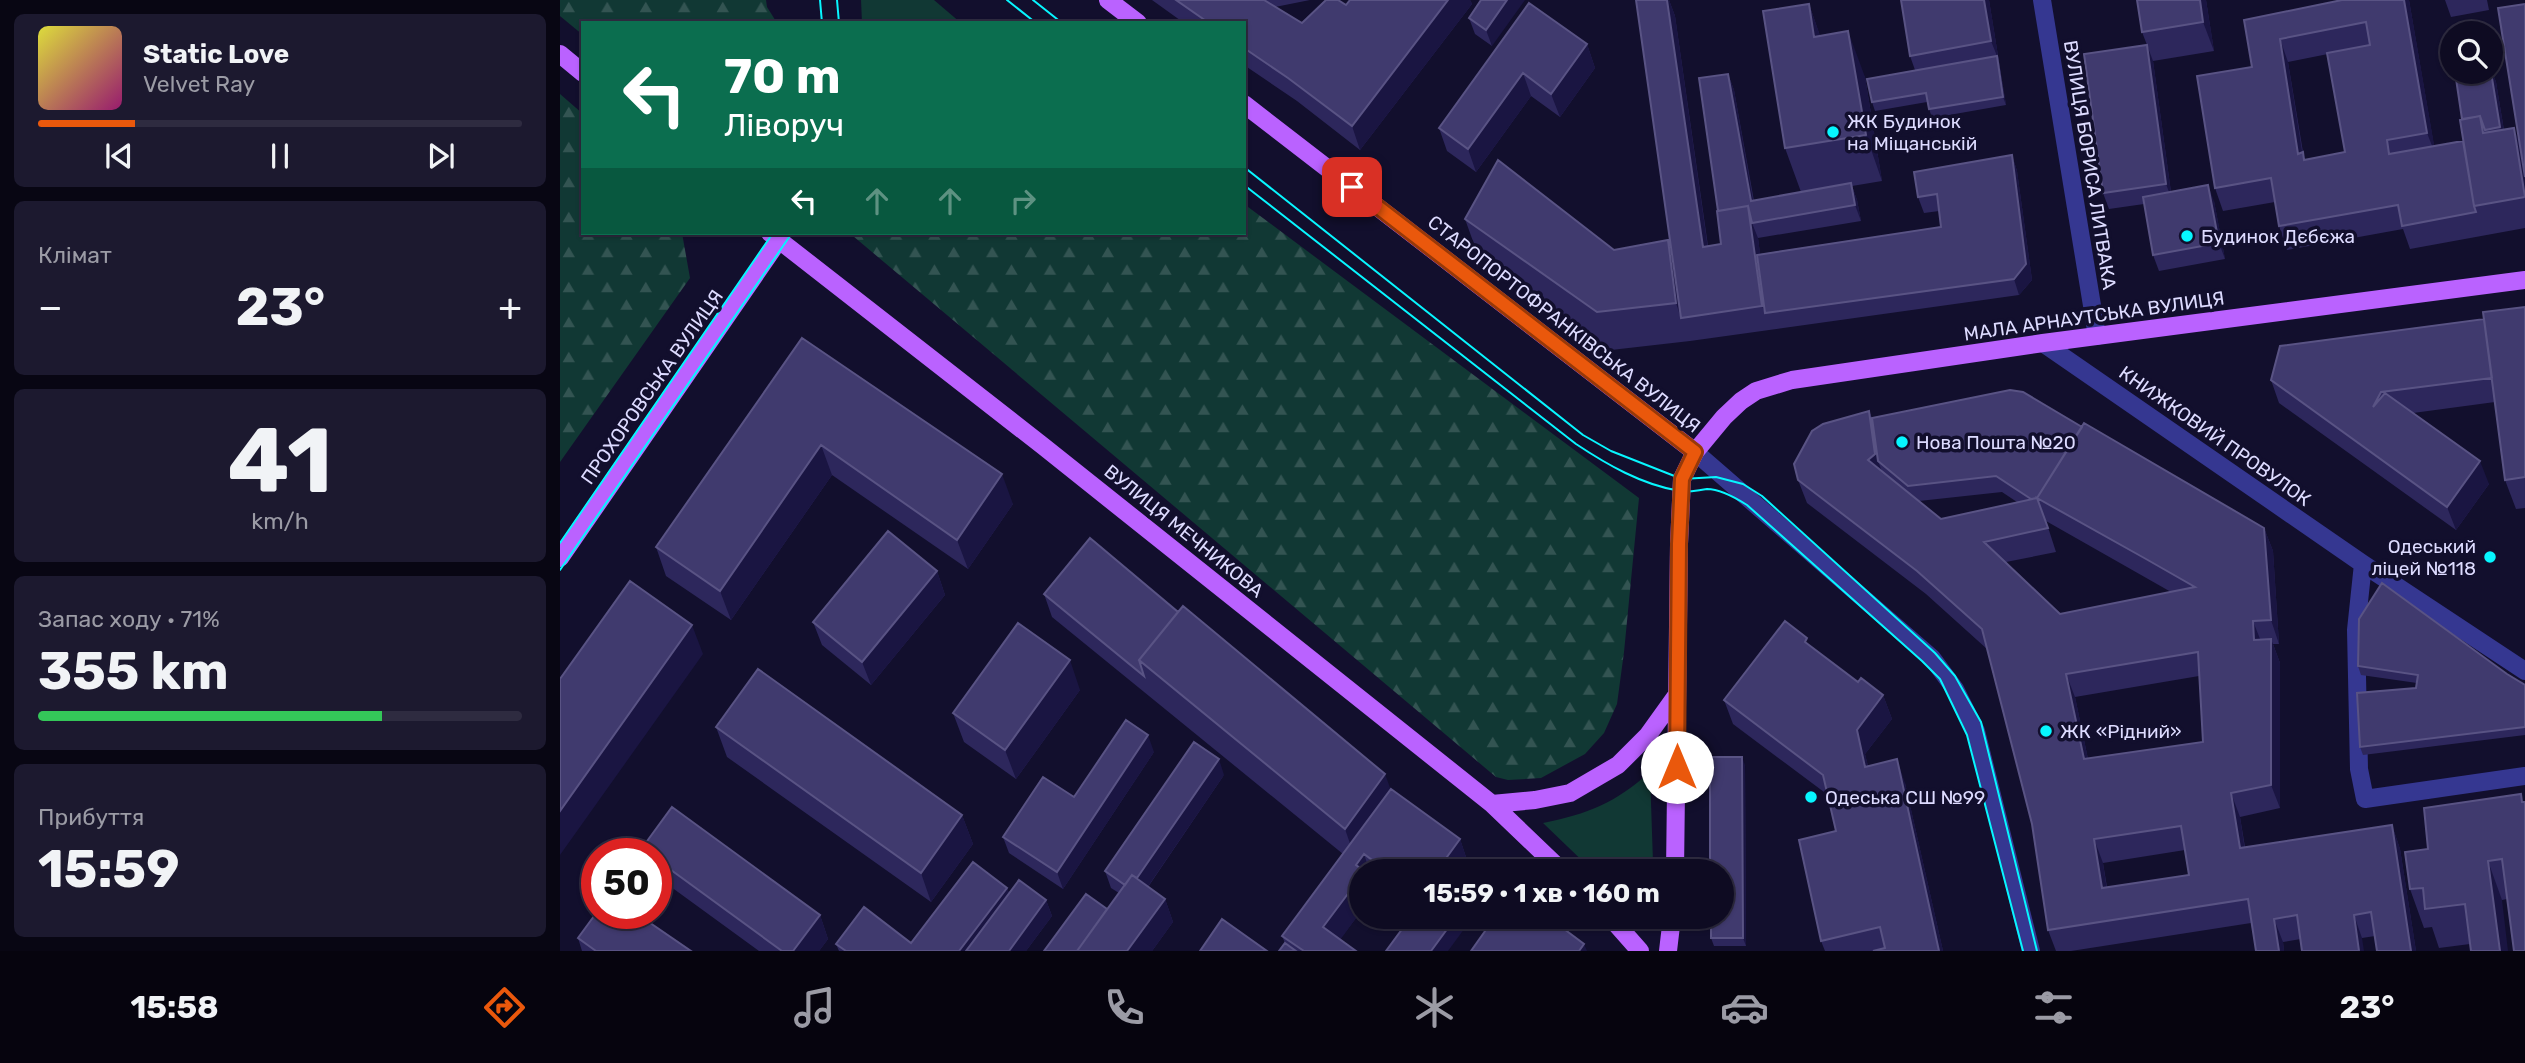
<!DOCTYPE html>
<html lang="uk">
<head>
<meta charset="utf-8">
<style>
  :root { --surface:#0e0b22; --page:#1c192f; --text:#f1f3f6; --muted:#9b9ba5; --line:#2e2b40; --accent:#ea580c }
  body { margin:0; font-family:Rubik,sans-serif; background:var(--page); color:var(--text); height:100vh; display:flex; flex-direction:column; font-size:26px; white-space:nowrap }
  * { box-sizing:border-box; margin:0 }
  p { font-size:23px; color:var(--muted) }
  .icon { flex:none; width:38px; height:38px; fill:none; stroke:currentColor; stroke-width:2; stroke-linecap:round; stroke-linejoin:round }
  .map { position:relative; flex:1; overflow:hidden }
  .sheet { display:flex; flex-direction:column; gap:14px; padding:14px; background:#080613; width:560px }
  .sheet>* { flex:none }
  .banner { position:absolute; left:21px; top:21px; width:665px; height:214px; border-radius:0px; box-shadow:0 2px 5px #0004,0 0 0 2px var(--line); background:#0b6e4f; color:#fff; overflow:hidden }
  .fabs { position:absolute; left:1880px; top:21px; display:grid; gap:14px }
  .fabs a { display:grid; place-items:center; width:63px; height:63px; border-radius:50%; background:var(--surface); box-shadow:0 2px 5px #0004,0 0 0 2px var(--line); font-size:35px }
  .speed { position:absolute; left:21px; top:838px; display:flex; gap:14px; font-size:35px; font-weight:700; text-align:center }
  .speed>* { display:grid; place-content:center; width:91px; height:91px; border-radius:50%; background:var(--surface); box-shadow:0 2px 5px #0004,0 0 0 2px var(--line); line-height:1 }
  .speed .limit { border:10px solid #d22; background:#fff; color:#111 }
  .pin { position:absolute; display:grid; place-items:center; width:60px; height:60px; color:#fff; margin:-30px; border-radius:14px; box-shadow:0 4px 10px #0006 }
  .me { position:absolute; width:77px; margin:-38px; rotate:0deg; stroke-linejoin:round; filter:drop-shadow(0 0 5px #0008) }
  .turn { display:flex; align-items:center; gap:24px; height:147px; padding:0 28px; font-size:32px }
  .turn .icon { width:91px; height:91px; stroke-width:2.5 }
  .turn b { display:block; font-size:49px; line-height:60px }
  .lanes { display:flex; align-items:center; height:66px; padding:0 28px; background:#0003; justify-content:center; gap:35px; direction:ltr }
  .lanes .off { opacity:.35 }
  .big { font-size:52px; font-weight:700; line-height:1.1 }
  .sheet .widget { flex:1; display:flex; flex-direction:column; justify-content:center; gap:10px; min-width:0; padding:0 24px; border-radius:10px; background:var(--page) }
  .sheet .dial { align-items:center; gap:0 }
  .dial b { font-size:91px; line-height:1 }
  .song { display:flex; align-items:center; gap:21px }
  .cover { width:84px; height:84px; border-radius:10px; background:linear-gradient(135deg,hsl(60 70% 55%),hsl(320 70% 35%)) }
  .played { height:7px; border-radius:4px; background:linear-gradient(90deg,var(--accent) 20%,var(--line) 20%) }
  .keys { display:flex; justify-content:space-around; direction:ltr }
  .heat { display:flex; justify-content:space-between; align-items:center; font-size:38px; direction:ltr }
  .charge { height:10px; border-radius:5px; background:linear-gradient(90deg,#34c759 71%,var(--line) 0) }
  .trip { position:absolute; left:789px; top:859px; width:385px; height:70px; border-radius:35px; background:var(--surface); box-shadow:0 2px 5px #0004,0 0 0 2px var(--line); font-weight:700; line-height:70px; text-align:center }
  .menu { display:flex; height:112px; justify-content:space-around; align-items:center; background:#06040e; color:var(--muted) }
  .menu .icon { width:49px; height:49px }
  .menu .on { color:var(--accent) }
  .menu b { font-size:32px; color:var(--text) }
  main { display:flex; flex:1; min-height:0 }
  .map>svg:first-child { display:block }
  .green { fill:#113834 }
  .forest { fill:url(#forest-firs) }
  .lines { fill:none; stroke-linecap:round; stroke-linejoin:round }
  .minor { stroke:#353791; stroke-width:18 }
  .major { stroke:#ba62ff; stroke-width:18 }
  .tram { stroke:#07f6ff; stroke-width:2 }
  .wall { fill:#2d275c; fill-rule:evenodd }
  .shaded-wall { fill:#1a1542 }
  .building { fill:#403a6e; stroke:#595384; stroke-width:2; fill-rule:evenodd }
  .route-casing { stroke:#983908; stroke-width:18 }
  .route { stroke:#ea580c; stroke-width:12 }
  .poi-dot { fill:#07f6ff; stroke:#120f2d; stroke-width:2.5 }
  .labels { text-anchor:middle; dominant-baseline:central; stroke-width:7; stroke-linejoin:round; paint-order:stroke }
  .poi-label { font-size:19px; fill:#dddbff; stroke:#120f2d; text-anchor:start }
  .street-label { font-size:19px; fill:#dddbff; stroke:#120f2d }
</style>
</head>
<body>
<main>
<section class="sheet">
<div class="widget">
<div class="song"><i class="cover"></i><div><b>Static Love</b><p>Velvet Ray</p></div></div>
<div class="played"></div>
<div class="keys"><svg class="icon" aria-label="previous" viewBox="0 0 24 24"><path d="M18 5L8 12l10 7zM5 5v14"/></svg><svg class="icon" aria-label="pause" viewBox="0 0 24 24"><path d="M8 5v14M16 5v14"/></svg><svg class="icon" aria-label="next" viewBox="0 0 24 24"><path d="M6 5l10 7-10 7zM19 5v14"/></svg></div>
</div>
<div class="widget"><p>Клімат</p>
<div class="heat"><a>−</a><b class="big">23°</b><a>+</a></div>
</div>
<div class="widget dial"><b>41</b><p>km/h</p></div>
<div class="widget"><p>Запас ходу · 71%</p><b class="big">355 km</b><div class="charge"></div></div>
<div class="widget"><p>Прибуття</p><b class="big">15:59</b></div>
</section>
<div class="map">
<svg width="1965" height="951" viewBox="0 0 1965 951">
  <defs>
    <pattern id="forest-firs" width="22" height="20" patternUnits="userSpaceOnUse" patternTransform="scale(1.75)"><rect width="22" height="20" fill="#113834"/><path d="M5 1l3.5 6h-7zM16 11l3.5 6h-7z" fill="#335452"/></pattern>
  </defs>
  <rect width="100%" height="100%" fill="#120f2d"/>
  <path class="green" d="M301 0H374L401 23H302Z
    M1090 772 1093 862 1089 871H1033L983 823C1028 814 1055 803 1090 772Z"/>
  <path class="forest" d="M0 0H206L207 7 217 23H23V35L0 16Z
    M0 94 23 114V233H122L130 278 0 462Z
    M684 204 1079 498 1064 652 1057 704 1044 733 1025 754 981 778 948 780 936 777 293 236 295 233H684Z"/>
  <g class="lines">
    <path class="minor" d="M1482 0 1537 336
      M1483 343 1803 564 1965 671
      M1135 452 1372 658 1395 689 1416 731 1471 951
      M1803 564 1796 630 1799 769 1805 799 1965 776"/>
    <path class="major" d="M548 0 578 23
      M0 54 23 73
      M684 104 1135 452
      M210 233 483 446 932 804 1003 872
      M0 558 219 240
      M932 804 975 800 1010 793 1058 765 1088 735 1116 696
      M1115 872 1119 544 1122 479 1135 452 1164 417 1181 401 1196 391 1232 380 1483 343 1965 280
      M1050 917 1080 951
      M1108 951 1112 917"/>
    <path class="tram" d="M260 0 262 23
      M277 0 279 23
      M447 0 476 23
      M473 0 502 23
      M684 167 1023 435 1051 451 1122 479 1156 477 1183 484 1202 496 1375 653 1395 676 1421 722 1477 951
      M684 185 1016 444C1046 464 1082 485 1120 491 1128 493 1138 490 1147 489 1160 489 1176 498 1187 505L1362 661 1380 679 1407 735 1463 951
      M0 543 213 233
      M0 570 232 233"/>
  </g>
  <path class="wall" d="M592 0H750L715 7 742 23 786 5 888 0H910L912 4 800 150 737 101 684 65V23H624Z
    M921 0 932 46 915 34 909 18Z
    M1076 0H1109L1115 16 1148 246 1161 244 1158 211 1168 74 1174 90 1194 201 1241 192 1225 148 1249 4 1260 36 1305 77 1322 181 1292 186 1297 200 1301 221 1198 238 1200 254 1381 227 1379 211 1364 213 1358 197 1452 155 1457 171 1472 280 1459 295 1130 341 1051 350 919 258 905 219 1054 250 1108 240 1112 253Z
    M1341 0H1429L1446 105 1372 118 1367 102 1315 111 1312 102 1355 70 1350 56Z
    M1577 0H1646L1654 51 1593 61 1611 192 1654 201 1665 259 1599 271 1593 255 1584 204 1549 209 1543 193 1587 45 1582 32Z
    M1782 0H1849L1874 146 1903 141 1902 119 1930 66 1936 82 1944 130 1959 141 1965 4V228L1850 249 1843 229 1727 250 1719 226 1715 202 1663 211 1655 188 1692 67 1684 20ZM1768 54 1785 152 1745 160 1743 152 1728 62Z
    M1885 0H1927L1929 10 1891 17Z
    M969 3 1027 44 1035 68 1000 117 971 96 916 172 887 151 879 128Z
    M1965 307V508L1956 509 1945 480 1935 402 1853 413 1929 484 1896 530 1719 403 1711 380Z
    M242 338 453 504 408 569 272 475 171 620 106 576 96 547Z
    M1309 411 1312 418 1522 427 1704 528 1713 551 1719 644H1713L1720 663V808L1680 817 1685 847 1832 825 1840 849 1856 951H1817L1815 936 1802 938 1741 939 1723 942 1724 951H1696L1691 923 1511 951H1496L1488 930 1472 824 1427 649 1366 594 1247 503 1238 480ZM1442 492 1457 502 1381 519 1359 501ZM1486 521 1611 592 1500 614 1446 562 1496 552ZM1639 676 1643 742 1528 759 1515 697ZM1625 850 1629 875 1547 887 1543 863Z
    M377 571 385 595 311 685 262 645 253 622Z
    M484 594 831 789 900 839 908 863 902 872H802V910L780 939 796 951H719L725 943 722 936 783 854 492 617Z
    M1250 646 1298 682 1323 695 1332 719 1305 754 1308 766 1345 783 1383 951H1265L1261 941 1276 831 1268 795 1173 724 1164 700Z
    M1798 666 1965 685V735L1803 755 1800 747 1856 688 1857 683 1801 675Z
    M520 690 456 779 404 742 393 713Z
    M156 727 402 815 413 844 371 902 167 757Z
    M594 752 503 889 449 853 443 837Z
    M1185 765 1186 946H1154L1151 938Z
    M664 775 588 887 605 899 613 922 592 951H484L547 909 559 893 551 888 545 871Z
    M1964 802 1947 899 1942 900 1910 944 1879 948 1872 927 1864 928 1850 889 1868 849Z
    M82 848 260 915 268 939 259 951H199L96 876V854H84Z
    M447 888 449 893 486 900 492 916 466 951H279L276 944 351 943Z
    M18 938 131 951H22Z"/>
  <path class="shaded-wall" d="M888 0H910L912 4 800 150 792 126Z
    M947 0H965L932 46 926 30Z
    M1107 0H1109L1115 16 1151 270 1143 247Z
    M1424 0H1429L1446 105 1443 97 1437 56 1431 41Z
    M1640 0H1646L1654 51 1643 22Z
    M1844 0H1849L1876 156 1867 133Z
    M1249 4 1265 50 1254 37Z
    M1288 31 1305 77 1322 181 1306 135Z
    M1720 39 1728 62 1743 157V152L1751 176 1738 154Z
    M1027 44 1035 68 1000 117 991 94Z
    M1587 45 1593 61 1612 200 1606 184Z
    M1930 66 1936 82 1946 143 1940 127Z
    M963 73 971 96 916 172 908 149Z
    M1168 74 1174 90 1196 217 1191 201Z
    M1954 128 1965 157V194Z
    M1452 155 1457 171 1472 280 1459 295 1454 279Z
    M1291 183 1297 200 1301 221 1295 205Z
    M1648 185 1654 201 1665 259 1659 243Z
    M1188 206 1194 222 1192 223 1198 238 1208 313H1205L1202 306Z
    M1108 240 1122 279 1121 318 1116 303Z
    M1309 411 1318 434V461L1324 477 1308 460Z
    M261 445 272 475 171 620 160 591Z
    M1920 461 1929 484 1896 530 1887 507Z
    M442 474 453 504 408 569 397 540Z
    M1704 528 1713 551 1719 644 1711 620Z
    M377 571 385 595 311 685 302 662Z
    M1693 621 1702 644 1694 640Z
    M132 625 143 654 0 855V811Z
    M1711 639 1720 663V808L1711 785Z
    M510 660 520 690 456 779 445 750Z
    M1506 674 1515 697 1533 783 1524 759Z
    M1323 695 1332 719 1305 754 1314 790 1305 767 1297 730Z
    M588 735 594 752 503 889 497 872Z
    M1182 757 1185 765 1186 946 1183 938Z
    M659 759 664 775 576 904 570 888Z
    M1337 759 1345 783 1383 951H1379Z
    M825 774 839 812 804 854 810 872H802V910L772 951 763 927 797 864 785 829Z
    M1671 793 1680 817 1688 871 1680 848Z
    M402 815 413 844 371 902 361 873Z
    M1832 825 1840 849 1856 951H1851Z
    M900 839 908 863 902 872H876Z
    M1534 839 1543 863 1550 911 1542 888Z
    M1928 861 1942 900 1948 951H1940Z
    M447 888 456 911 425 951H399Z
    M605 899 613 922 592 951H567Z
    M486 900 492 916 466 951H449Z
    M260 915 268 939 259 951H233Z
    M1794 915 1802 938 1804 951H1799Z
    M896 917H913L888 951H871Z
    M1714 919 1723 942 1724 951H1719Z
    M1024 944 1027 951H1019Z"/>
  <path class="building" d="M616 0H704L742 23 766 0H778L786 5 790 0H888L792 126 728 78 684 48V23H649Z
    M921 0H947L926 30 909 18Z
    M1076 0H1107L1143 247 1161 244 1157 211 1188 206 1202 306 1121 318Z
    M1341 0H1424L1431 41 1350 56Z
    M1577 0H1640L1643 22 1582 32Z
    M1782 0H1844L1867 133 1827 140 1829 154 1903 141 1914 206 1916 212 1842 226 1838 205 1719 226 1711 178 1655 188 1637 76 1692 67 1684 20ZM1806 22 1810 45 1767 53 1785 152 1744 160 1743 152 1738 154 1720 39Z
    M969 3 1027 44 991 94 963 73 908 149 879 128Z
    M1249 4 1254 37 1288 31 1306 135 1225 148 1203 11Z
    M1965 4V177L1938 8Z
    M1587 45 1606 184 1543 193 1524 54Z
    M1437 56 1443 97 1369 109 1366 93 1312 102 1307 79Z
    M1930 66 1940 127 1925 130 1920 116 1902 119 1895 72H1930Z
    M1168 74 1191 201 1291 183 1295 205 1192 223 1188 206 1158 211 1139 78Z
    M1920 116 1923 133 1954 128 1965 197 1914 206 1900 120Z
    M1452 155 1466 264 1454 279 1205 313 1197 255 1381 227 1377 194 1358 197 1354 172Z
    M938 160 1054 250 1108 240 1116 303 1037 312 905 219Z
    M1648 185 1659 243 1593 255 1583 197Z
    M1965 307V477L1945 480 1923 312Z
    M1924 319 1932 378 1821 392 1813 407 1825 393 1920 461 1887 507 1711 380 1720 346Z
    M242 338 442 474 397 540 261 445 160 591 96 547Z
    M1450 390 1463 392 1522 427 1477 498 1471 499 1436 476 1348 486 1318 461 1312 418Z
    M1309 411 1315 454 1308 460 1381 519 1477 498 1524 423 1704 528 1711 620 1693 621 1694 640 1711 639V785L1671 793 1680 848 1832 825 1851 951H1817L1811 912 1794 915 1799 951H1742L1737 915 1714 919 1719 951H1696L1688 899 1488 930 1472 824 1422 629 1357 571 1238 480 1234 464 1252 431 1263 424ZM1477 498 1586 559 1635 587 1500 614 1424 542 1488 528ZM1638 652 1643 742 1524 759 1506 674ZM1621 826 1629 875 1542 888 1534 839Z
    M328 531 377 571 302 662 253 622Z
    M530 538 618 612 579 660 584 676 484 594Z
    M70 581 132 625 0 811V679Z
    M1822 583 1947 674 1965 685V727L1800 747 1797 693 1856 688 1858 675 1798 666 1799 619Z
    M623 606 825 774 785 829 579 660Z
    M1225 621 1247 638 1245 642 1298 682 1301 678 1323 695 1297 730 1305 767 1337 759 1379 951H1313L1325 948 1320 927 1261 941 1239 840 1276 831 1263 775 1164 700Z
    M458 623 510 660 445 750 393 713Z
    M198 669 402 815 361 873 156 727Z
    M566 720 588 735 497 872 443 837 483 777 514 797Z
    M634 742 659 759 577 878 572 875 565 885 545 871Z
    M1150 757H1182L1183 938H1151V917H1162V872H1150Z
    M831 789 900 839 876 872H828L804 854 796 865 804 871 802 872V875L763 927 796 951H744L722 936Z
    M1961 794 1962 802H1965V951H1954L1942 859 1928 861 1940 951H1911L1905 904 1865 909 1863 888 1850 889 1845 852 1868 849 1864 808Z
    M112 807 260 915 233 951H222L96 859V854H89L82 848Z
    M413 862 447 888 399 951H286L276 944 304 907 351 943Z
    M572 875 605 899 567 951H517Z
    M459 880 486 900 449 951H406Z
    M526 894 547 909 517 951H484Z
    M37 912V914H77L131 951H36L18 938Z
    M851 917H896L871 951H826Z
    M935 917H988L1024 944 1019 951H911Z
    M662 919 707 951H640Z
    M725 943 736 951H719Z"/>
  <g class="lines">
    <g class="route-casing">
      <path id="route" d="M792 187 1135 452 1122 479 1119 544 1117 767"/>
    </g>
    <use href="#route" class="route"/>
  </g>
  <g class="poi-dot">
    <circle cx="1273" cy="132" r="7"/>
    <circle cx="1627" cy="236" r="7"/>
    <circle cx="1342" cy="442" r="7"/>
    <circle cx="1930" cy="557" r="7"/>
    <circle cx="1486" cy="731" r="7"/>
    <circle cx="1251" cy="797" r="7"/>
  </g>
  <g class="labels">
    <g class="poi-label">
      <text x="1287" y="121">ЖК Будинок<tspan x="1287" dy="22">на Міщанській</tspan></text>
      <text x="1641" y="236">Будинок Дєбєжа</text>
      <text x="1356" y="442">Нова Пошта №20</text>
      <text x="1916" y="546" text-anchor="end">Одеський<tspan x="1916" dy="22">ліцей №118</tspan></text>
      <text x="1500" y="731">ЖК «Рідний»</text>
      <text x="1265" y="797">Одеська СШ №99</text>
    </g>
    <g class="street-label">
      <text transform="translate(1530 165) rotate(81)">ВУЛИЦЯ БОРИСА ЛИТВАКА</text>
      <text transform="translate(1534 316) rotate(-8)">МАЛА АРНАУТСЬКА ВУЛИЦЯ</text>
      <text transform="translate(1004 324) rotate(38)">СТАРОПОРТОФРАНКІВСЬКА ВУЛИЦЯ</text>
      <text transform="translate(92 387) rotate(-55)">ПРОХОРОВСЬКА ВУЛИЦЯ</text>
      <text transform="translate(1655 436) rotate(35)">КНИЖКОВИЙ ПРОВУЛОК</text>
      <text transform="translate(624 531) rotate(39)">ВУЛИЦЯ МЕЧНИКОВА</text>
    </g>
  </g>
</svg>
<div class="fabs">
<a><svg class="icon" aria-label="search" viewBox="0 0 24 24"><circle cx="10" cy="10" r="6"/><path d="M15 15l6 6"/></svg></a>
</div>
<div class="speed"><div class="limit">50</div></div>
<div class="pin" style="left:792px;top:187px;background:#d93025"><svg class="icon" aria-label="arrive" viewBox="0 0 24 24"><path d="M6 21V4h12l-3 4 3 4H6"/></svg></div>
<svg class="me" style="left:1117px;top:767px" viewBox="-20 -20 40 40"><circle r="19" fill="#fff"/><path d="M0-13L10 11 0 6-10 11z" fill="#ea580c"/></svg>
<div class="trip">15:59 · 1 хв · 160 m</div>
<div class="banner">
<div class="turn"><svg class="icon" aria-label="left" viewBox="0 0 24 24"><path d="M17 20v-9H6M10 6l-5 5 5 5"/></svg><div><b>70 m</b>Ліворуч</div></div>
<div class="lanes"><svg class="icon" aria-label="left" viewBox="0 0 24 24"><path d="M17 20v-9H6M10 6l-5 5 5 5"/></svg><svg class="icon off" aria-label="ahead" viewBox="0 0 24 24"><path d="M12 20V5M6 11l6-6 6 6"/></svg><svg class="icon off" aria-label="ahead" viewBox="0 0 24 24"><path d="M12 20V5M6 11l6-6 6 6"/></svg><svg class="icon off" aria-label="right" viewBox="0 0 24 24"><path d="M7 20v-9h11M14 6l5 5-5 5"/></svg></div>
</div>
</div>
</main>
<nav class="menu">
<b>15:58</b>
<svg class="icon on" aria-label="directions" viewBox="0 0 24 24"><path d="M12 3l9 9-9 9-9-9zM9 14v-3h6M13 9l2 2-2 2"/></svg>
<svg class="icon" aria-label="music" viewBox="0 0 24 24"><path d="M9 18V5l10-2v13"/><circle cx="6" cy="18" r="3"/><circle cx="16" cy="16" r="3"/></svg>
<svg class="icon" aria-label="phone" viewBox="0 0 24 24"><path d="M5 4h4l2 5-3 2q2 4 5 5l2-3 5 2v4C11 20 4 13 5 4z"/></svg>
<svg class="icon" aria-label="climate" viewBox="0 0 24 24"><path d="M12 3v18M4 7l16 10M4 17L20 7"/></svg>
<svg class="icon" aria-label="car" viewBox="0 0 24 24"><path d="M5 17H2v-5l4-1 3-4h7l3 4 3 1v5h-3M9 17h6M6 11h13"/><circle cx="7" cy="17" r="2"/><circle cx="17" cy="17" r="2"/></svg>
<svg class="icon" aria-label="filters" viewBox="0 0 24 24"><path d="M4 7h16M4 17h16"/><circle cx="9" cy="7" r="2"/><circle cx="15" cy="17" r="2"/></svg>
<b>23°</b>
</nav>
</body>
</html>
